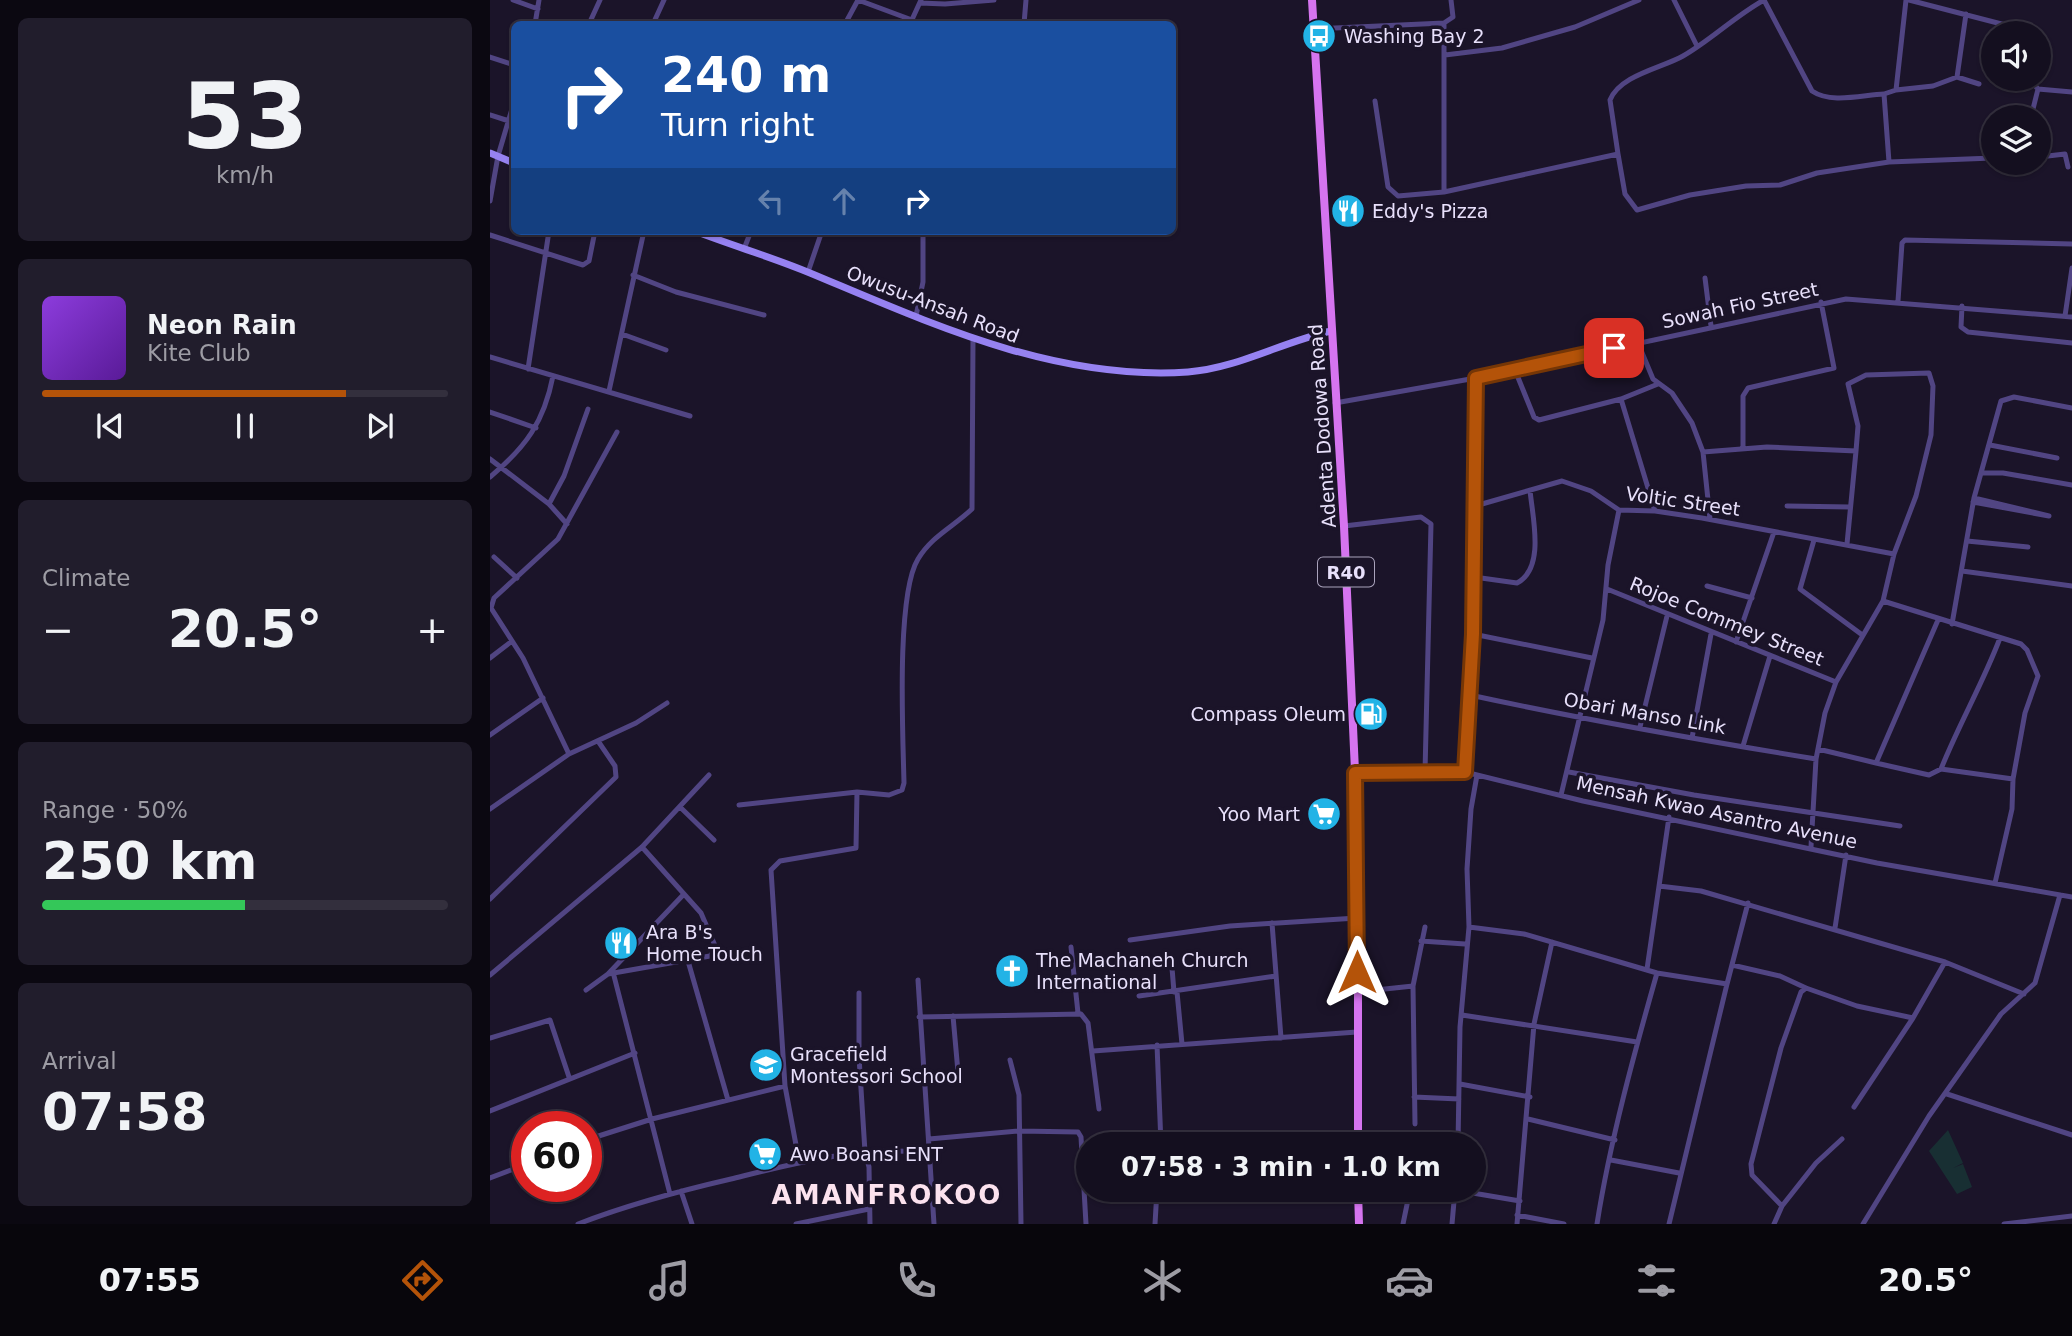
<!DOCTYPE html>
<html lang="en">
<head>
<meta charset="utf-8">
<style>
  :root { --surface:#140f1f; --page:#211d2c; --text:#f1f3f6; --muted:#9d9ca4; --line:#332f3d; --accent:#b45309 }
  body { margin:0; font-family:"DejaVu Sans",sans-serif; background:var(--page); color:var(--text); height:100vh; display:flex; flex-direction:column; font-size:26px; white-space:nowrap }
  * { box-sizing:border-box; margin:0 }
  p { font-size:23px; color:var(--muted) }
  .icon { flex:none; width:38px; height:38px; fill:none; stroke:currentColor; stroke-width:2; stroke-linecap:round; stroke-linejoin:round }
  .map { position:relative; flex:1; overflow:hidden }
  .drawer { display:flex; flex-direction:column; gap:18px; padding:18px; background:#0b0811; width:490px }
  .drawer>* { flex:none }
  .hud { position:absolute; left:21px; top:21px; width:665px; height:214px; border-radius:10px; box-shadow:0 2px 5px #0004,0 0 0 2px var(--line); background:#1a4fa0; color:#fff; overflow:hidden }
  .fabs { position:absolute; left:1491px; top:21px; display:grid; gap:14px }
  .fabs a { display:grid; place-items:center; width:70px; height:70px; border-radius:50%; background:var(--surface); box-shadow:0 2px 5px #0004,0 0 0 2px var(--line); font-size:35px }
  .speed { position:absolute; left:21px; top:1111px; display:flex; gap:14px; font-size:35px; font-weight:700; text-align:center }
  .speed>* { display:grid; place-content:center; width:91px; height:91px; border-radius:50%; background:var(--surface); box-shadow:0 2px 5px #0004,0 0 0 2px var(--line); line-height:1 }
  .speed .limit { border:10px solid #d22; background:#fff; color:#111 }
  .pin { position:absolute; display:grid; place-items:center; width:60px; height:60px; color:#fff; margin:-30px; border-radius:14px; box-shadow:0 4px 10px #0006 }
  .me { position:absolute; width:77px; margin:-38px; rotate:0deg; stroke-linejoin:round; filter:drop-shadow(0 0 5px #0008) }
  .turn { display:flex; align-items:center; gap:24px; height:147px; padding:0 35px; font-size:32px }
  .turn .icon { width:91px; height:91px; stroke-width:2.5 }
  .turn b { display:block; font-size:49px; line-height:60px }
  .lanes { display:flex; align-items:center; height:66px; padding:0 35px; background:#0003; justify-content:center; gap:35px; direction:ltr }
  .lanes .off { opacity:.35 }
  .big { font-size:52px; font-weight:600; line-height:1.1 }
  .drawer .tile { flex:1; display:flex; flex-direction:column; justify-content:center; gap:10px; min-width:0; padding:0 24px; border-radius:10px; background:var(--page) }
  .drawer .dial { align-items:center; gap:0 }
  .dial b { font-size:91px; line-height:1 }
  .song { display:flex; align-items:center; gap:21px }
  .cover { width:84px; height:84px; border-radius:10px; background:linear-gradient(135deg,hsl(270 70% 55%),hsl(270 70% 35%)) }
  .played { height:7px; border-radius:4px; background:linear-gradient(90deg,var(--accent) 75%,var(--line) 75%) }
  .keys { display:flex; justify-content:space-around; direction:ltr }
  .heat { display:flex; justify-content:space-between; align-items:center; font-size:38px; direction:ltr }
  .charge { height:10px; border-radius:5px; background:linear-gradient(90deg,#34c759 50%,var(--line) 0) }
  .trip { position:absolute; left:586px; top:1132px; width:410px; height:70px; border-radius:35px; background:var(--surface); box-shadow:0 2px 5px #0004,0 0 0 2px var(--line); font-weight:600; line-height:70px; text-align:center }
  .tabs { display:flex; height:112px; justify-content:space-around; align-items:center; background:#08060c; color:var(--muted) }
  .tabs .icon { width:49px; height:49px }
  .tabs .current { color:var(--accent) }
  .tabs b { font-size:32px; color:var(--text) }
  main { display:flex; flex:1; min-height:0 }
  .map>svg:first-child { display:block }
  .green { fill:#182f33 }
  .lines { fill:none; stroke-linecap:round; stroke-linejoin:round }
  .street { stroke:#514583; stroke-width:5 }
  .secondary { stroke:#9682f1; stroke-width:7 }
  .primary { stroke:#d574ef; stroke-width:8 }
  .route-casing { stroke:#753606; stroke-width:18 }
  .route { stroke:#b45309; stroke-width:12 }
  .labels { text-anchor:middle; dominant-baseline:central; stroke-width:7; stroke-linejoin:round; paint-order:stroke }
  .shield { fill:#1b1429; stroke:#aaa3bc; stroke-width:2 }
  .shield-label { font-size:18px; font-weight:bold; fill:#e8e0fb }
  .poi-label { font-size:19px; fill:#e8e0fb; stroke:#1b1429; text-anchor:start }
  .street-label { font-size:19px; fill:#e8e0fb; stroke:#1b1429 }
  .district-label { font-size:26px; font-weight:bold; letter-spacing:2px; fill:#fce2ee; stroke:#1b1429 }
</style>
</head>
<body>
<main>
<section class="drawer">
<div class="tile dial"><b>53</b><p>km/h</p></div>
<div class="tile">
<div class="song"><i class="cover"></i><div><b>Neon Rain</b><p>Kite Club</p></div></div>
<div class="played"></div>
<div class="keys"><svg class="icon" aria-label="previous" viewBox="0 0 24 24"><path d="M18 5L8 12l10 7zM5 5v14"/></svg><svg class="icon" aria-label="pause" viewBox="0 0 24 24"><path d="M8 5v14M16 5v14"/></svg><svg class="icon" aria-label="next" viewBox="0 0 24 24"><path d="M6 5l10 7-10 7zM19 5v14"/></svg></div>
</div>
<div class="tile"><p>Climate</p>
<div class="heat"><a>−</a><b class="big">20.5°</b><a>+</a></div>
</div>
<div class="tile"><p>Range · 50%</p><b class="big">250 km</b><div class="charge"></div></div>
<div class="tile"><p>Arrival</p><b class="big">07:58</b></div>
</section>
<div class="map">
<svg width="1582" height="1224" viewBox="0 0 1582 1224">
  <rect width="100%" height="100%" fill="#1b1429"/>
  <path class="green" d="M1458 1130 1473 1163 1463 1168 1473 1164 1482 1187 1467 1194 1439 1151Z"/>
  <g class="lines">
    <path class="street" d="M23 0 48 9
      M368 0 422 20
      M1184 0 1207 46
      M1274 0 1322 91C1341 104 1372 95 1394 94
      M1419 0 1527 28 1533 33
      M430 3 455 4 504 0
      M954 23 963 17 961 0
      M45 24 49 0
      M99 24 110 0
      M163 24 174 0
      M355 24 368 0
      M420 24 431 0
      M534 24 536 0
      M823 29 954 23V192
      M955 55 1012 48 1085 27 1149 0
      M0 57 24 65
      M1467 77 1476 14
      M1539 79 1548 89 1582 92
      M1406 90 1443 86 1467 77 1489 84
      M885 101 898 187 908 196 954 192 1128 154 1120 100C1130 75 1172 68 1193 56 1221 40 1245 16 1274 0
      M0 115 19 121
      M1541 117 1548 89
      M1128 154 1135 194 1147 210 1200 195 1256 186 1290 185 1327 173 1399 162 1503 158
      M1549 157 1575 154 1578 167
      M1399 162 1394 94 1406 90 1416 0
      M0 201 8 156 24 102
      M0 235 93 265 99 261 105 231
      M254 249 261 231
      M318 272 332 231
      M143 275 186 292 274 315
      M1215 278 1221 326
      M1408 301 1412 243 1415 240 1582 244
      M1472 306 1471 327 1478 332 1582 343
      M426 316 433 282V231
      M1575 316 1582 268
      M132 334 176 350
      M1148 343 1163 379 1182 393 1202 423 1213 452
      M0 357 200 416
      M38 369 59 231
      M1025 370 1044 417 1049 420 1131 399 1168 384
      M119 391 154 231
      M1131 399 1165 511
      M845 403 986 378 1356 299 1582 317
      M0 412 46 428
      M1500 445 1567 458
      M1253 447V396L1258 388 1344 368 1331 302
      M0 459 59 504 77 524
      M1491 473H1513L1582 485
      M0 477C36 447 54 422 63 376
      M1483 502 1559 516 1484 498
      M59 504 74 476 98 409
      M985 506 1072 481 1101 491 1129 510 1165 511 1212 518 1404 554
      M1297 506 1360 507
      M1220 519 1213 452 1277 447 1366 451 1357 544
      M854 526 931 517 941 524 935 772
      M1324 540 1310 589 1371 634
      M1477 541 1538 547
      M4 557 27 578
      M1472 571 1582 586
      M984 577 1027 583C1056 568 1042 515 1040 490
      M1217 586 1262 598
      M1117 589 1346 682
      M1393 601 1531 644 1537 650 1548 676 1535 713 1523 779
      M1462 624 1484 498 1511 401 1524 397 1582 408
      M983 634 1102 658
      M1246 642 1284 532
      M0 658 22 641
      M980 695C1095 720 1210 740 1326 759
      M1150 727 1177 616
      M0 735 53 698
      M1202 738 1221 634
      M1253 746 1280 656
      M1328 749 1386 763 1448 620
      M79 754 33 658 1 608 4 598 68 539 127 432
      M1386 763 1439 775 1451 769 1523 779 1522 809 1505 883
      M1451 769C1469 724 1493 683 1510 638
      M975 772 983 634 986 378
      M1079 772 1204 795 1410 826
      M865 773 975 772 1093 801 1387 863 1582 897
      M367 792 399 795 412 790 414 783C413 736 406 595 428 559 442 536 463 527 482 509L483 339
      M1071 795 1113 620 1118 565 1129 510
      M249 805 367 792 366 848 290 861 281 870 295 1086 309 1161
      M190 807 224 840
      M0 809 79 754 146 723 177 703
      M1321 847 1326 759 1335 713 1346 682 1393 601 1404 554 1426 496 1441 435 1443 386 1439 373 1376 375 1358 384 1368 426 1366 451
      M1169 886 1211 891 1455 962
      M0 899 126 777 125 766 108 741
      M782 923 791 1038
      M979 927 1034 934 1167 973 1237 984 1179 1224
      M1345 928 1356 855
      M640 940 740 926 867 918
      M931 941 975 944
      M581 947 588 1013
      M198 961 238 1100
      M1242 965 1290 976 1316 988
      M682 968 684 992
      M1157 969 1179 817
      M123 972 180 1194
      M118 974 220 956 226 948 211 913 152 847
      M0 975 152 847 219 775
      M428 980 444 1224
      M1237 984 1258 903
      M96 990 118 974 194 894
      M687 992 692 1044
      M867 992 923 986
      M369 993V1057L375 1152 379 1167 380 1224
      M649 996 786 976
      M972 1015 1147 1042
      M463 1016 468 1072
      M429 1017 591 1014 598 1023 609 1109
      M0 1038 60 1020 79 1077
      M667 1045 671 1144
      M603 1051 867 1032
      M520 1060 529 1095 531 1224
      M970 1084 1040 1097
      M1457 1094 1582 1135
      M924 1097 969 1099
      M1364 1107 1423 1018 1455 962 1534 994
      M0 1111 145 1053
      M1038 1119 1125 1140
      M925 1124 923 986 935 927
      M439 1139 529 1131 588 1132 591 1137 596 1224
      M96 1140 162 1119 295 1086
      M968 1144 970 1027 979 927 977 869 981 809 987 775
      M1121 1160 1189 1173
      M0 1178 37 1164
      M965 1190 1030 1201
      M191 1191 202 1224
      M1292 1206 1326 1163 1352 1139
      M1027 1215 1074 1224
      M88 1224C137 1205 189 1191 241 1179 306 1163 372 1145 440 1153
      M306 1224 379 1209
      M665 1224 667 1190
      M913 1224 920 1190
      M962 1224 965 1190
      M1027 1224 1044 1024 1062 942
      M1107 1224C1120 1141 1144 1054 1167 973
      M1284 1224 1292 1206 1262 1175 1261 1164 1291 1048 1311 992 1316 988 1367 1006 1423 1018
      M1373 1224 1439 1116 1511 1014 1545 983 1570 895
      M1514 1224 1582 1216"/>
    <path class="secondary" d="M0 153 24 163
      M205 231C243 246 282 257 320 273 440 323 564 381 698 372 748 368 792 342 841 331"/>
    <path class="primary" d="M822 0 854 526 868 838V1144
      M868 1190 869 1224"/>
  </g>
  <g class="lines">
    <g class="route-casing">
      <path id="route" d="M867 972 865 773 975 772 983 634 986 378 1124 348"/>
    </g>
    <use href="#route" class="route"/>
  </g>
  <defs>
    <g id="bus-disc" transform="scale(1.75)"><circle r="9.5" fill="#22b3e6" stroke="#1b1429"/><path d="M-5-6H5V4H4V6H2V4H-2V6H-4V4H-5ZM-3.5-4V0h7V-4ZM-3.5 1.2v1.5H-2V1.2ZM2 1.2v1.5H3.5V1.2Z" fill="#fff"/></g>
    <g id="restaurant-disc" transform="scale(1.75)"><circle r="9.5" fill="#22b3e6" stroke="#1b1429"/><path d="M-5-6h1v4h1v-4h1v4h1v-4h1v5L-1.5 .5V6h-2V.5L-5-1ZM5-6V6H3V1.5H1.5Q1.5-4 5-6Z" fill="#fff"/></g>
    <g id="fuel-disc" transform="scale(1.75)"><circle r="9.5" fill="#22b3e6" stroke="#1b1429"/><path d="M-5.5-6h7V0h2V4h1.3V-2.5L3-4.5l.8-.8L6-3V5H2.5V1h-1V6h-7ZM-4.2-4.7v3.2H.2V-4.7Z" fill="#fff"/></g>
    <g id="supermarket-disc" transform="scale(1.75)"><circle r="9.5" fill="#22b3e6" stroke="#1b1429"/><path d="M-6-5.5h2.5l.6 2H6L4.5 2H-2.5L-4.4-4H-6ZM-1.5 3.2a1.3 1.3 0 1 0 .1 0ZM3 3.2a1.3 1.3 0 1 0 .1 0Z" fill="#fff"/></g>
    <g id="church-disc" transform="scale(1.75)"><circle r="9.5" fill="#22b3e6" stroke="#1b1429"/><path d="M-1.2-6h2.4v3.5h3.3v2.4h-3.3V6h-2.4V-.1h-3.3v-2.4h3.3Z" fill="#fff"/></g>
    <g id="school-disc" transform="scale(1.75)"><circle r="9.5" fill="#22b3e6" stroke="#1b1429"/><path d="M0-5L7-2L0 1L-7-2ZM-4 1L0 2.5L4 1V4Q0 6-4 4Z" fill="#fff"/></g>
  </defs>
  <g fill-rule="evenodd">
    <use href="#bus-disc" x="829" y="36"/>
    <use href="#restaurant-disc" x="858" y="211"/>
    <use href="#fuel-disc" x="881" y="714"/>
    <use href="#supermarket-disc" x="834" y="814"/>
    <use href="#restaurant-disc" x="131" y="943"/>
    <use href="#church-disc" x="522" y="971"/>
    <use href="#school-disc" x="276" y="1065"/>
    <use href="#supermarket-disc" x="275" y="1154"/>
  </g>
  <g class="labels">
    <rect class="shield" x="828" y="557.5" width="56" height="29" rx="5"/>
    <g class="shield-label">
      <text x="856" y="572">R40</text>
    </g>
    <g class="poi-label">
      <text x="854" y="36">Washing Bay 2</text>
      <text x="882" y="211">Eddy's Pizza</text>
      <text x="856" y="714" text-anchor="end">Compass Oleum</text>
      <text x="810" y="814" text-anchor="end">Yoo Mart</text>
      <text x="156" y="932">Ara B's<tspan x="156" dy="22">Home Touch</tspan></text>
      <text x="546" y="960">The Machaneh Church<tspan x="546" dy="22">International</tspan></text>
      <text x="300" y="1054">Gracefield<tspan x="300" dy="22">Montessori School</tspan></text>
      <text x="300" y="1154">Awo Boansi ENT</text>
    </g>
    <g class="street-label">
      <text transform="translate(443 304) rotate(21)">Owusu-Ansah Road</text>
      <text transform="translate(1250 305) rotate(-12)">Sowah Fio Street</text>
      <text transform="translate(832 426) rotate(-94)">Adenta Dodowa Road</text>
      <text transform="translate(1193 501) rotate(8)">Voltic Street</text>
      <text transform="translate(1237 621) rotate(22)">Rojoe Commey Street</text>
      <text transform="translate(1155 713) rotate(10)">Obari Manso Link</text>
      <text transform="translate(1227 812) rotate(12)">Mensah Kwao Asantro Avenue</text>
    </g>
    <g class="district-label">
      <text x="397" y="1195">AMANFROKOO</text>
    </g>
  </g>
</svg>
<div class="fabs">
<a><svg class="icon" aria-label="sound" viewBox="0 0 24 24"><path d="M4 9h4l5-4v14l-5-4H4zM17 9q2 3 0 6"/></svg></a>
<a><svg class="icon" aria-label="layers" viewBox="0 0 24 24"><path d="M12 4l9 5-9 5-9-5zM3 14l9 5 9-5"/></svg></a>
</div>
<div class="speed"><div class="limit">60</div></div>
<div class="pin" style="left:1124px;top:348px;background:#d93025"><svg class="icon" aria-label="arrive" viewBox="0 0 24 24"><path d="M6 21V4h12l-3 4 3 4H6"/></svg></div>
<svg class="me" style="left:867px;top:972px" viewBox="-20 -20 40 40"><path d="M0-17L14 15 0 8-14 15z" fill="#b45309" stroke="#fff" stroke-width="4"/></svg>
<div class="trip">07:58 · 3 min · 1.0 km</div>
<div class="hud">
<div class="turn"><svg class="icon" aria-label="right" viewBox="0 0 24 24"><path d="M7 20v-9h11M14 6l5 5-5 5"/></svg><div><b>240 m</b>Turn right</div></div>
<div class="lanes"><svg class="icon off" aria-label="left" viewBox="0 0 24 24"><path d="M17 20v-9H6M10 6l-5 5 5 5"/></svg><svg class="icon off" aria-label="ahead" viewBox="0 0 24 24"><path d="M12 20V5M6 11l6-6 6 6"/></svg><svg class="icon" aria-label="right" viewBox="0 0 24 24"><path d="M7 20v-9h11M14 6l5 5-5 5"/></svg></div>
</div>
</div>
</main>
<nav class="tabs">
<b>07:55</b>
<svg class="icon current" aria-label="directions" viewBox="0 0 24 24"><path d="M12 3l9 9-9 9-9-9zM9 14v-3h6M13 9l2 2-2 2"/></svg>
<svg class="icon" aria-label="music" viewBox="0 0 24 24"><path d="M9 18V5l10-2v13"/><circle cx="6" cy="18" r="3"/><circle cx="16" cy="16" r="3"/></svg>
<svg class="icon" aria-label="phone" viewBox="0 0 24 24"><path d="M5 4h4l2 5-3 2q2 4 5 5l2-3 5 2v4C11 20 4 13 5 4z"/></svg>
<svg class="icon" aria-label="climate" viewBox="0 0 24 24"><path d="M12 3v18M4 7l16 10M4 17L20 7"/></svg>
<svg class="icon" aria-label="car" viewBox="0 0 24 24"><path d="M5 17H2v-5l4-1 3-4h7l3 4 3 1v5h-3M9 17h6M6 11h13"/><circle cx="7" cy="17" r="2"/><circle cx="17" cy="17" r="2"/></svg>
<svg class="icon" aria-label="filters" viewBox="0 0 24 24"><path d="M4 7h16M4 17h16"/><circle cx="9" cy="7" r="2"/><circle cx="15" cy="17" r="2"/></svg>
<b>20.5°</b>
</nav>
</body>
</html>
